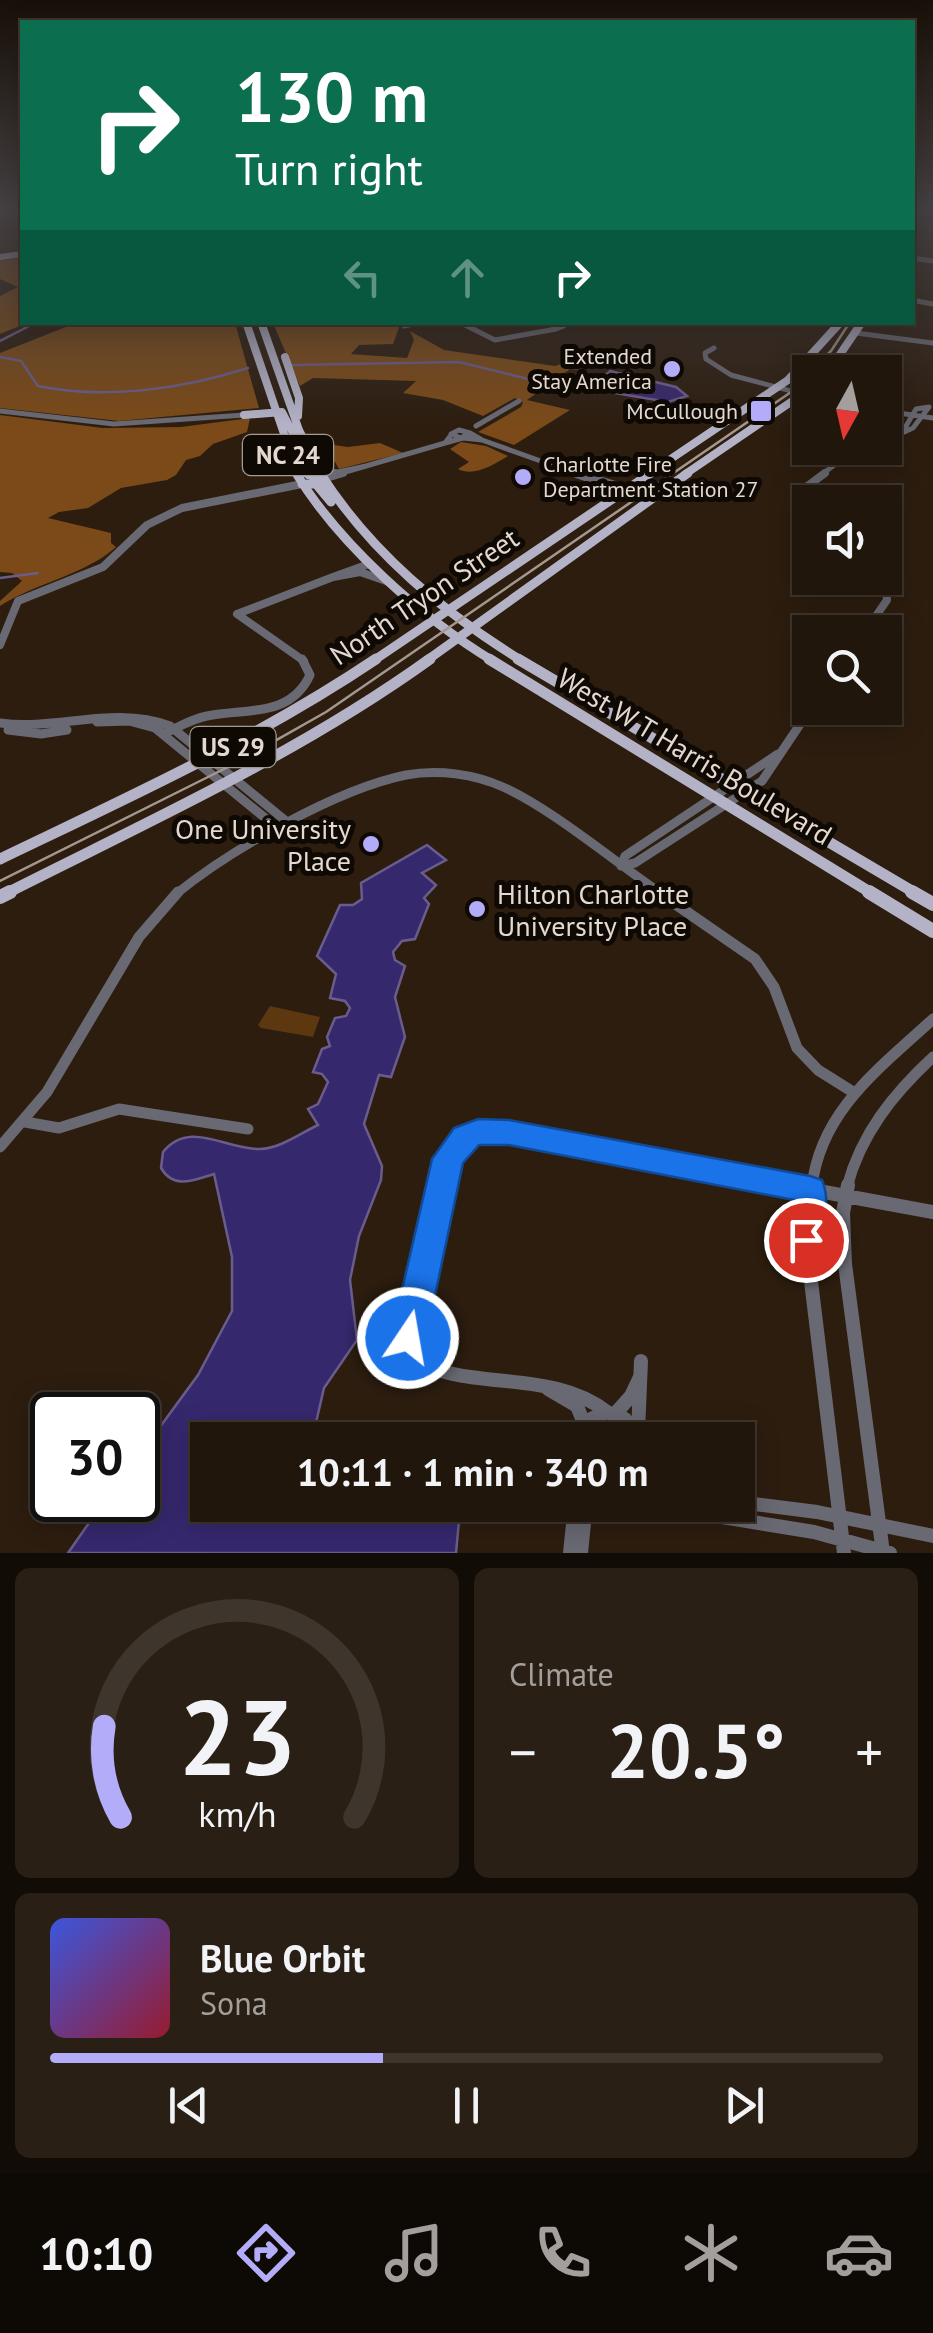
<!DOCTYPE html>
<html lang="en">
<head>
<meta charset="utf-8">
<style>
  :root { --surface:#21160b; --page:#291f14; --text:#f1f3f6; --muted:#a29f9d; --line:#3e352c; --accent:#b3adf9 }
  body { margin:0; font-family:"PT Sans",sans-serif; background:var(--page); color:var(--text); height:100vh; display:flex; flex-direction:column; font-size:38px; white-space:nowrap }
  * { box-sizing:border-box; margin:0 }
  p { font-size:32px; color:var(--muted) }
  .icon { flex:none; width:55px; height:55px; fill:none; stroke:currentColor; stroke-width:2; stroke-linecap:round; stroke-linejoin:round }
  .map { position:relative; height:1553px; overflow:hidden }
  .details { display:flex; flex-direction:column; gap:15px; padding:15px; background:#120c06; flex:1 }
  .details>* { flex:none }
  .banner { position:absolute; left:20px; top:20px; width:895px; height:305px; border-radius:0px; box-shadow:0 5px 25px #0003,0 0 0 2px var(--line); background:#0b6e4f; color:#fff; overflow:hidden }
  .needle { width:65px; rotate:188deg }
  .buttons { position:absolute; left:792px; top:355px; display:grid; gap:20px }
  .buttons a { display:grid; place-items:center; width:110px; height:110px; border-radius:0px; background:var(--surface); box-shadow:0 5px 25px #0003,0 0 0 2px var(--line); font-size:50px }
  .speed { position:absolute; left:30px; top:1392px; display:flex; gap:20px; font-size:50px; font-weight:700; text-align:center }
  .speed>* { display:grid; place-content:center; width:130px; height:130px; border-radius:50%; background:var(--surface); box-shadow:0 5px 25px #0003,0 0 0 2px var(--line); line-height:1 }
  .speed .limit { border:5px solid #111; border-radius:15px; background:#fff; color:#111 }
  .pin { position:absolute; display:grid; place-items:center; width:85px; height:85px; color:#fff; margin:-42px; border:5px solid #fff; border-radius:50%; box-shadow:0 2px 10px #0007 }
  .me { position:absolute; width:110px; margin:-55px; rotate:12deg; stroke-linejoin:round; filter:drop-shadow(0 0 8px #0008) }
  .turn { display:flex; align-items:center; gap:35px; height:210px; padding:0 50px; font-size:45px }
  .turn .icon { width:130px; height:130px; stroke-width:2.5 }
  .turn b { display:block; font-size:70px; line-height:85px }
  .lanes { display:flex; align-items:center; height:95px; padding:0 50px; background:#0003; justify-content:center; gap:50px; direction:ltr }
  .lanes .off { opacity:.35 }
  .big { font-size:75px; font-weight:700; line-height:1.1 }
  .details .widget { flex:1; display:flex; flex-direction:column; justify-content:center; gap:15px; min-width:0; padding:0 35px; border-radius:15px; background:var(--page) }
  .details .dial { align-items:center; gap:0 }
  .dial svg { height:260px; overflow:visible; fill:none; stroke:var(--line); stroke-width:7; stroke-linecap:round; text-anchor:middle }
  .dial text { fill:var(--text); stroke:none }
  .song { display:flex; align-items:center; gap:30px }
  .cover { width:120px; height:120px; border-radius:15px; background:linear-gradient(135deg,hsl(230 70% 55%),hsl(350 70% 35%)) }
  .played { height:10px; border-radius:5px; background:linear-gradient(90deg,var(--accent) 40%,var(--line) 40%) }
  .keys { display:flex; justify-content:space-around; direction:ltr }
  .heat { display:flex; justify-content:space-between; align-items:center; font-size:55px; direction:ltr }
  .details .tiles { flex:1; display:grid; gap:15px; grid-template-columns:1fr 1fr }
  .widget:last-child { grid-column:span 2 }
  .trip { position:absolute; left:190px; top:1422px; width:565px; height:100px; border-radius:0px; background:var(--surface); box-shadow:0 5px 25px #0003,0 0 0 2px var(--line); font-weight:700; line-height:100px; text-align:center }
  .dock { display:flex; height:160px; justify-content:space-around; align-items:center; background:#0d0904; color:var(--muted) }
  .dock .icon { width:70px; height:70px }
  .dock .on { color:var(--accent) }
  .dock b { font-size:45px; color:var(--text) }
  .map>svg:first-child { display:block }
  .green { fill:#5d3710 }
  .forest { fill:#7b4a18 }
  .water { fill:#36286d; stroke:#6a5d8b; stroke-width:2.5 }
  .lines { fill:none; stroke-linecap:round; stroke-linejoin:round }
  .stream { stroke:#6a5d8b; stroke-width:2.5 }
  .minor-far4 { stroke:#696973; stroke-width:5 }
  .minor-far3 { stroke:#696973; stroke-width:8 }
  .minor-far2 { stroke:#696973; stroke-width:9 }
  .minor-far1 { stroke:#696973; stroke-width:11 }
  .minor { stroke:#696973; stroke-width:14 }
  .major-far4 { stroke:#b3b2c7; stroke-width:6 }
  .major-far3 { stroke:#b3b2c7; stroke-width:8 }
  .major-far2 { stroke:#b3b2c7; stroke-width:9 }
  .major-far1 { stroke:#b3b2c7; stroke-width:11 }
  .major { stroke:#b3b2c7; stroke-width:14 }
  .tram { stroke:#a4978d; stroke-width:2.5 }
  .route { fill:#1a73e8; stroke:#114b97; stroke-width:2.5 }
  .poi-dot { fill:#b3adf9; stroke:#0f0904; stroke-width:4 }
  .labels { text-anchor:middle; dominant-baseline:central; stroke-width:10; stroke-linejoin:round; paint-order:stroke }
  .far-poi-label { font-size:22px; fill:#e4d9d0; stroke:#0f0904; text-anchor:end }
  .shield { fill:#0f0904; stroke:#a49b93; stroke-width:2.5 }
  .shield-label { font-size:25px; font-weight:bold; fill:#e4d9d0 }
  .street-label { font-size:28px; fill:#e4d9d0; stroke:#0f0904 }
  .poi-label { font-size:28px; fill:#e4d9d0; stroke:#0f0904; text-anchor:end }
</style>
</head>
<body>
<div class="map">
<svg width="933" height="1553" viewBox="0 0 933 1553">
  <rect width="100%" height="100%" fill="#2c1d0f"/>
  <path class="green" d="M270 1006 320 1017 313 1037 261 1028 258 1025Z"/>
  <path class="forest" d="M22 258V322L27 323 0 334V296L18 287 0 279V260Z
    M395 322 400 325 393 344 359 345 351 354 407 358 414 340 410 331 444 350 555 366 592 354 578 370 570 369 527 400 570 410 514 445 478 432 521 407 523 402 515 398 483 416 443 400 403 393 416 381 313 378 300 386 273 323Z
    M76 323H235L259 408 119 421 0 408V353Z
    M0 415 103 428 181 427 250 418 247 432 213 444 200 456 186 460 176 475 167 480 121 488 88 508 59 512 48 518 111 533V543L116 547C83 576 37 582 0 606V601L22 581 12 573 0 572Z
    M461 442 486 446 508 456C493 465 474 477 458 469L469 462 450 449Z
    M380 443 403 453 339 469 328 450 334 445 348 447Z"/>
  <path class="water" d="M610 371 676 387 687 396 668 402 597 390 596 384Z
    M427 845 446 860 422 873 436 885 424 898 429 904 415 939 402 941 393 952 395 960 405 966 395 997 405 1037 391 1077 379 1075 364 1124 382 1166 381 1180 359 1236 350 1280 357 1340 324 1388 312 1440H208V1505H436L459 1521 456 1553H68L105 1500H138V1457L198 1375 232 1311V1257L214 1174C194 1180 174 1190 161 1168L163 1152C190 1119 226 1150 260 1149 279 1149 301 1133 318 1125L308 1109 318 1104 328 1082 322 1074 313 1072 322 1049 330 1046 327 1037 335 1018 346 1016 350 1008 345 1001 330 998 336 974 317 956 340 905H353L362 899 361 883Z"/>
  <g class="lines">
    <path class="stream" d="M0 341 37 322
      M0 357 21 361 38 386C106 400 182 389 248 368
      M293 365 459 362 532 380 601 383
      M0 578 38 573"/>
    <path class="minor-far4" d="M912 258 933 261
      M912 300 933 304
      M459 322 495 340 556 329 564 326 563 322
      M404 326 423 322
      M856 333 933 343
      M714 348 705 353 706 359 731 375 810 396
      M929 407 913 428 902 433 916 409Z
      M0 411 114 424 244 415
      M885 411 933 418
      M476 426 519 401
      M459 430 470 433 461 438 451 434Z
      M451 435 445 443 463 438 482 440 470 433
      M885 439 902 433
      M482 440 566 470
      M366 466 445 443
      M324 475 366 466 335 475
      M581 475 566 470 584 475
      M821 475 857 448"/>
    <path class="minor-far3" d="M574 473 626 492 622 487 576 473
      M321 476 335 473
      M323 479 343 473
      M626 492 648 501
      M810 515 800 503 801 491 825 473
      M369 564 333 577 360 572 389 582
      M865 632 887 600 885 577
      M0 645 18 601 103 567 147 525 182 508 302 484
      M304 661 237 614 333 577"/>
    <path class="minor-far2" d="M97 722 129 721 155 728 281 831
      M0 723C58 731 113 705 170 726L292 826
      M8 730 41 734 67 730
      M163 734C177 728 191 719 207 716 246 708 290 718 310 675L302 659
      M621 866 635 863 762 781 811 708
      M621 866 625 856 778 754
      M176 894C230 850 337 789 406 775 438 769 474 774 503 787 552 809 616 863 662 894"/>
    <path class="minor-far1" d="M658 892 755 959 774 987 797 1048 818 1070 853 1092
      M25 1122 59 1128 119 1109 248 1129
      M0 1147 47 1092 139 937 178 892
      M442 1187C448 1157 456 1135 489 1132L799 1187
      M812 1187C820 1111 881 1067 933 1019
      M847 1187C861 1134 893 1094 933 1057"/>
    <path class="minor" d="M442 1185 408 1338 411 1357C462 1393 551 1367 607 1412
      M786 1185 933 1212
      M812 1185 806 1240 844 1553
      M848 1185 843 1213 845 1264 883 1553
      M548 1389 577 1406 585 1426
      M615 1414 631 1396 640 1377
      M638 1432 641 1361
      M584 1440 591 1419 607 1412 625 1419 637 1440
      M738 1502 817 1512 933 1536
      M648 1505 814 1532 890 1553
      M570 1553 575 1505
      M581 1553 584 1523 592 1505"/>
    <path class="major-far4" d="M912 215 916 208
      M0 257 22 254
      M246 322 248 327
      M261 322 263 327
      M836 327 841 322
      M858 327 862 322"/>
    <path class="major-far3" d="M247 325 298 475
      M262 325 299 430 322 475
      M285 357 299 398 298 416
      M828 372 860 325
      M244 415 282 412 296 439
      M290 446 308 475
      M647 475 788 380 838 325
      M684 475 810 389"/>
    <path class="major-far2" d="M296 473C339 544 422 618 493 661
      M306 473 319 479
      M320 473C371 553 443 612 522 661
      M302 484H316L331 502
      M373 661 651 473
      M426 661 688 473"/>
    <path class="major-far1" d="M489 659 873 894
      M518 659 917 894
      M0 859C129 797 257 739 376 659
      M5 894C149 821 298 754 430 659"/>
    <path class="major" d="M869 892 933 931
      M912 892 933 904
      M0 897 10 892"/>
    <path class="tram" d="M798 382 831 351 850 322
      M0 881 234 764 326 712 810 379"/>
  </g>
  <linearGradient id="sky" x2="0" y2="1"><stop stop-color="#181008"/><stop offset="0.49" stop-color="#454042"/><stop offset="1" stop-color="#454042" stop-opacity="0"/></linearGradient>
  <rect width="933" height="426" fill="url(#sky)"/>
  <path class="route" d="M478 1119 509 1120 810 1176 822 1180C830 1198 826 1232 818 1250L806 1255 795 1250 790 1240 794 1200 509 1145H479L463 1163 426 1338 421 1349 408 1354 396 1349 391 1338 432 1159 454 1128Z"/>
  <g class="poi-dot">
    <circle cx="672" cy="369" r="10"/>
    <rect x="749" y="399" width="24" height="24" rx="5"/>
    <circle cx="523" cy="477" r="10"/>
    <circle cx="371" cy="844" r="10"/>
    <circle cx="477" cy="909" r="10"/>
  </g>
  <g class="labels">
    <g class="far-poi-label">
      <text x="652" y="356">Extended<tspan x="652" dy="25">Stay America</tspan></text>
      <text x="738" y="411">McCullough</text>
      <text x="543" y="464" text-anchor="start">Charlotte Fire<tspan x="543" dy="25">Department Station 27</tspan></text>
    </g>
    <g class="shield">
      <rect x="243" y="435" width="90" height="40" rx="8"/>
      <rect x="190.5" y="727" width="85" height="40" rx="8"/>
    </g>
    <g class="shield-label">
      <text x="288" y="455">NC 24</text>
      <text x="233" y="747">US 29</text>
    </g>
    <g class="street-label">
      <text transform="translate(424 596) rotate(-34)">North Tryon Street</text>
      <text transform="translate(695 756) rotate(31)">West W T Harris Boulevard</text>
    </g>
    <g class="poi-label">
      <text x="351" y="828">One University<tspan x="351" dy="32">Place</tspan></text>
      <text x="497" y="893" text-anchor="start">Hilton Charlotte<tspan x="497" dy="32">University Place</tspan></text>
    </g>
  </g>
</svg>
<div class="buttons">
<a><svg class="needle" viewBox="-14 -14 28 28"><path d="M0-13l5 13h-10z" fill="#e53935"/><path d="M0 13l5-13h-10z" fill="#a29f9d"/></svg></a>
<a><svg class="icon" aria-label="sound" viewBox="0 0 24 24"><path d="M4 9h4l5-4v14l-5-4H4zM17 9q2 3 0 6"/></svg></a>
<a><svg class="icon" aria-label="search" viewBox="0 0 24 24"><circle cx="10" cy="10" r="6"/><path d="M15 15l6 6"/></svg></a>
</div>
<div class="speed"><div class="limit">30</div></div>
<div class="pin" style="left:806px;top:1240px;background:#d93025"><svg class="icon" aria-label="arrive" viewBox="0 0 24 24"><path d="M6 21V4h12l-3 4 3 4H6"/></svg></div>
<svg class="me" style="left:408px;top:1338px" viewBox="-20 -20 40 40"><circle r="17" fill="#1a73e8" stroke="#fff" stroke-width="3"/><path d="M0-11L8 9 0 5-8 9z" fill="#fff"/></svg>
<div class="trip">10:11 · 1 min · 340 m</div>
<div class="banner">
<div class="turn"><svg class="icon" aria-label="right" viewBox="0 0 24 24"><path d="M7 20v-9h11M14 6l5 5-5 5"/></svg><div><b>130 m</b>Turn right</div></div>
<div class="lanes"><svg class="icon off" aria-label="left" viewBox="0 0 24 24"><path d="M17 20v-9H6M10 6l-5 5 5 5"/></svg><svg class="icon off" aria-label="ahead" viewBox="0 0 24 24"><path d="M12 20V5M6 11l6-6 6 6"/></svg><svg class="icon" aria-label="right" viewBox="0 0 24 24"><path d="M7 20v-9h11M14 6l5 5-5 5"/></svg></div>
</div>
</div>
<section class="details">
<div class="tiles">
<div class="widget dial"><svg viewBox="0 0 100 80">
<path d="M14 69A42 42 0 1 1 86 69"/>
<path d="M14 69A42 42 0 0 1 9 41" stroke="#b3adf9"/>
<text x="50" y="56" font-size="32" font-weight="700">23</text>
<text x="50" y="72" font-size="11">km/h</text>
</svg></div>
<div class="widget"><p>Climate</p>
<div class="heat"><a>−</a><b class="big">20.5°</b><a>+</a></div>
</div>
<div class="widget">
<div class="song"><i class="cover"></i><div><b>Blue Orbit</b><p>Sona</p></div></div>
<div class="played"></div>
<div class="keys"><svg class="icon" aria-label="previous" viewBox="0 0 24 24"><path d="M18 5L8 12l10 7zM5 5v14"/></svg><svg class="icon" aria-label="pause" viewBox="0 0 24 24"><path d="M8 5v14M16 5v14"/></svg><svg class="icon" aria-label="next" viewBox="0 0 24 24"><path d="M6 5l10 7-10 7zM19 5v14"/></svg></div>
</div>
</div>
</section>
<nav class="dock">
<b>10:10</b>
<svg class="icon on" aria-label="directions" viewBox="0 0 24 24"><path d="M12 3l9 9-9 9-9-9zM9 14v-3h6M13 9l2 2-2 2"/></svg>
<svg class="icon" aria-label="music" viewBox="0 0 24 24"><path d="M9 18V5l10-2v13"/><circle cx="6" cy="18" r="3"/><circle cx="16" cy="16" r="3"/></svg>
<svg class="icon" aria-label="phone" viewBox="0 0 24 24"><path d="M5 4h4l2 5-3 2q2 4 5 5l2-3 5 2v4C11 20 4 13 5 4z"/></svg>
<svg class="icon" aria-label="climate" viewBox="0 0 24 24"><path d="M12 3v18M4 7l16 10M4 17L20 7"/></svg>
<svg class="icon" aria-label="car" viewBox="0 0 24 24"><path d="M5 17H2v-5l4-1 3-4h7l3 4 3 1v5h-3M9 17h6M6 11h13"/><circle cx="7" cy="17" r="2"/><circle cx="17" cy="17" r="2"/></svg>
</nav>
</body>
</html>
